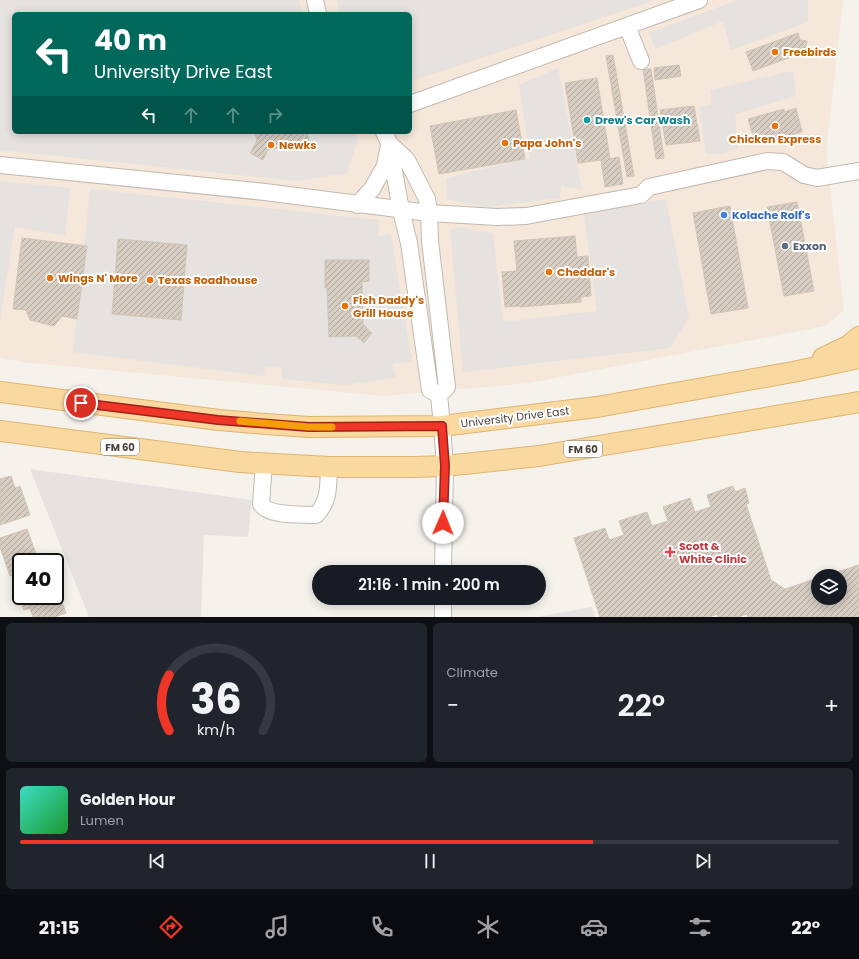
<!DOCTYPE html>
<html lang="en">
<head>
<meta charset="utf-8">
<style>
  :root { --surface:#171b24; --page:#20242c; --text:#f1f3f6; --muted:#9ea1a6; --line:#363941; --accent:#f03629 }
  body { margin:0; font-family:Poppins,sans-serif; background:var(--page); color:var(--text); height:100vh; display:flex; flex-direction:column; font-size:15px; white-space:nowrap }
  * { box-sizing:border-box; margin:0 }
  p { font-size:13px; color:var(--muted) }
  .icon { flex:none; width:22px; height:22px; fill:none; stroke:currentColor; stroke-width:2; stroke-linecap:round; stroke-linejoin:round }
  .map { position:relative; height:617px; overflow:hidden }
  .side { display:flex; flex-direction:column; gap:6px; padding:6px; background:#0d0f14; flex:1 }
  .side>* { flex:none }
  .banner { position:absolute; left:12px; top:12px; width:400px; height:122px; border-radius:6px; box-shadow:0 2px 10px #0003; background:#00695c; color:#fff; overflow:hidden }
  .controls { position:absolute; left:811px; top:569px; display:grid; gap:8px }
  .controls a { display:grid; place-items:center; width:36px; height:36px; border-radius:50%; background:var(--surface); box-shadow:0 2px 10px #0003; font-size:20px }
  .speed { position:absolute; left:12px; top:553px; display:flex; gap:8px; font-size:20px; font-weight:700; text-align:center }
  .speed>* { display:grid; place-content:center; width:52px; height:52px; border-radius:50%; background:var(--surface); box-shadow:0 2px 10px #0003; line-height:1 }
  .speed .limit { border:2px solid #111; border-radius:6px; background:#fff; color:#111 }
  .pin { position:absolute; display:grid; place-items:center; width:34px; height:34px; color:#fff; margin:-17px; border:2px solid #fff; border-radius:50%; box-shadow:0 1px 4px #0007 }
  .me { position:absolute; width:44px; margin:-22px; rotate:1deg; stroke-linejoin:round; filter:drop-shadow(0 0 3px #0008) }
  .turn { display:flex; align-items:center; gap:14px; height:84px; padding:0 16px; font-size:18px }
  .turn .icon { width:52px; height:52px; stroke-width:2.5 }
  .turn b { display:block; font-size:28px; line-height:34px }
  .lanes { display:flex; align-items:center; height:38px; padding:0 16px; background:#0003; justify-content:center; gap:20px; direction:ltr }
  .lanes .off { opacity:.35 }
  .big { font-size:30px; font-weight:600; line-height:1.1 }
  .side .widget { flex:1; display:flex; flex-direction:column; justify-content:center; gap:6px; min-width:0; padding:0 14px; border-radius:6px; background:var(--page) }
  .side .dial { align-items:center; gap:0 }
  .dial svg { height:104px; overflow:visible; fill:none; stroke:var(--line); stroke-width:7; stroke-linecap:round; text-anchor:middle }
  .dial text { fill:var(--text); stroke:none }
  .song { display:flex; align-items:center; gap:12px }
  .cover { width:48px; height:48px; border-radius:6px; background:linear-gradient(135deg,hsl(170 70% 55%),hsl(130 70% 35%)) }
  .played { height:4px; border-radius:2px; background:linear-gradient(90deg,var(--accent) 70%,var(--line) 70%) }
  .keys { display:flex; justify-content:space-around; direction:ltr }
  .heat { display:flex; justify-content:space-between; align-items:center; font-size:22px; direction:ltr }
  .side .tiles { flex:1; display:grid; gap:6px; grid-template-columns:1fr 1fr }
  .widget:last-child { grid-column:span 2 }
  .trip { position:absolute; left:312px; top:565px; width:234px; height:40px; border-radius:20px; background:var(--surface); box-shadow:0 2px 10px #0003; font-weight:600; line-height:40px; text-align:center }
  .dock { display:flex; height:64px; justify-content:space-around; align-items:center; background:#090b0e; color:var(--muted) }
  .dock .icon { width:28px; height:28px }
  .dock .on { color:var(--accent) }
  .dock b { font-size:18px; color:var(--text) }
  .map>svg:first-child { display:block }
  .commercial { fill:#f5e7d9; fill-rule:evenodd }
  .parking { fill:#e5e2e0 }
  .building { fill:url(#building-hatch); stroke:#d1c4b5 }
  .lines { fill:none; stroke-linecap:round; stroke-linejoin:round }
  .minor-casing { stroke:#c1b9af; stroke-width:18 }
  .major-casing { stroke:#dfb471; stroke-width:22 }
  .minor { stroke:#fff; stroke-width:16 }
  .major { stroke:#fad9a1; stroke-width:20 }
  .route-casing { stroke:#9c231b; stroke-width:10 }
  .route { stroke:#f03629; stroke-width:7 }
  .slow { stroke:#f59e0b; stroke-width:7 }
  .food-dot { fill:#e8710a; stroke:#fff; stroke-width:1.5 }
  .culture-dot { fill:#0f9aa8; stroke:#fff; stroke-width:1.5 }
  .shop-dot { fill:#3f7fe0; stroke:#fff; stroke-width:1.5 }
  .service-dot { fill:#5c6f8a; stroke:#fff; stroke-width:1.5 }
  .health-dot { fill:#e0444e; stroke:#fff; stroke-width:1.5 }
  .labels { text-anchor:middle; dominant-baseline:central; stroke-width:4; stroke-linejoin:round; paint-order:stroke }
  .shield { fill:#fff; stroke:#807b75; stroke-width:1 }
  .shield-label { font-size:10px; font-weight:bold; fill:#4a423a }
  .food-label { font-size:11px; font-weight:bold; fill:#c56008; stroke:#fff; text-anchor:start }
  .culture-label { font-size:11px; font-weight:bold; fill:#0d838f; stroke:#fff; text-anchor:start }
  .shop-label { font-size:11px; font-weight:bold; fill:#366cbe; stroke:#fff; text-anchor:start }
  .service-label { font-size:11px; font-weight:bold; fill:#4e5e75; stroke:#fff; text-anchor:start }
  .street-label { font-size:11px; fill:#4a423a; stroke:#fff }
  .health-label { font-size:11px; font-weight:bold; fill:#be3a42; stroke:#fff; text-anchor:start }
</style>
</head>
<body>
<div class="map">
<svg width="859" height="617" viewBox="0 0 859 617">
  <defs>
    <pattern id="building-hatch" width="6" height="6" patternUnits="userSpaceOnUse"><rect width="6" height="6" fill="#d7cdc2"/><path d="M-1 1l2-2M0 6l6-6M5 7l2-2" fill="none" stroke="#b0a89f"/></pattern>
  </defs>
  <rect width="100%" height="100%" fill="#f5f2ec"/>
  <path class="commercial" d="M0 0H843L826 152 844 310 825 326 529 383 384 396 30 363 0 358ZM14 14H410V132H14Z"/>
  <path class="parking" d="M0 0H299L302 14H14V132H354L358 139 347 173 298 181 0 150Z
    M337 0H655L414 80 410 78V14H340Z
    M738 0H808V22L731 50 723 21 656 49 649 33Z
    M558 68 582 190 561 186 560 198 485 207 447 199 446 178 530 158 519 85Z
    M793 71 796 96 735 114 738 149 721 154H706L699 108 712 104 710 90Z
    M0 181 70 188 65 235 15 227 0 320Z
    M90 189 379 220 378 236 391 234 412 361 392 364 396 377 345 385 283 379 281 368 265 366 264 376 73 352Z
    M666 199 689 317 670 348 463 372 450 230 460 227 480 232 493 233 503 322 597 311 584 215Z
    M30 469 252 500 248 537 204 535 201 617H89Z
    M592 607 595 617H537Z"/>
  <path class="building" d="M798 33 800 40 807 41 805 52 753 71 746 52Z
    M613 55 634 176 627 177 606 56Z
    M679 65 681 76 655 80 654 68Z
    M643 69H651L664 158 656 159Z
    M597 78 610 159 619 157 623 184 605 187 601 160 578 163 565 83Z
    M694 106 700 141 666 145 660 110Z
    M796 108 802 132 756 145 748 119 784 109V112Z
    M516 110 525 159 439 174 430 126Z
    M255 132H307L309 141 268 150 263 160 250 153 257 141Z
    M797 202 814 291 784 296 767 207Z
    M730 206 748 308 711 314 693 213Z
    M575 236 577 257 588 256 591 296 581 297V302L520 307V306L505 307 502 272 517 271 514 241Z
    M22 238 87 246 77 319 62 316 54 326 30 320 26 310 13 309Z
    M118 239 187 245 181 320 112 314Z
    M325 260H369V281L362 282 363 324 372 333 364 343 356 336 329 337 327 288H325Z
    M11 476 15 488 20 486 30 515 0 525V479Z
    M733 486 735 492 745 488 749 503 746 504 771 580 785 589 818 578V598H840V576H824L859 565V617H748L747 614 738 617H718L717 614 709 617H600L574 538 605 528 609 540 624 535 619 521 647 512 652 526 668 521 663 507 690 498 695 512 710 507 712 511 707 495Z
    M27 529 39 562H21V573L10 576 0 547V538Z
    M55 583 66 613 55 617H33L30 608 24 610 18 592 21 591V596H55Z"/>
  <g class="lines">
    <g class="minor-casing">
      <path id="minor" d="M315 0 318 14
        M627 26 641 61
        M410 104 699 0
        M384 132 389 143 401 210 409 243 430 390 439 395
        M389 143 407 160 427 199 429 213 430 241 447 387 439 395
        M0 165 265 192 429 213 497 217 526 216 641 195 649 187 767 161 783 162 804 175 817 178 859 171
        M357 205 372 189 385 166 388 150
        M439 395 442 426 445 466 443 572
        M264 463 261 504C269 517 302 514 316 515 330 501 328 485 329 467
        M443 598V617"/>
    </g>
    <g class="major-casing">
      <path id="major" d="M823 358 848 346 859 337
        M0 392 219 420 266 424 309 427 442 426 597 407 793 372 859 358
        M0 431 240 462 329 467H414L445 466 539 456 859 402"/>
    </g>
    <use href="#minor" class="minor"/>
    <use href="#major" class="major"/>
  </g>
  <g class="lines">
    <g class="route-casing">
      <path id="route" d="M81 403 218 420 309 427 442 426 445 466 443 523"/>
    </g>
    <use href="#route" class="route"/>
    <path class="slow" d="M240 421 309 427H332"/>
  </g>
  <g class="food-dot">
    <circle cx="775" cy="52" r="4"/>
    <circle cx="775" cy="126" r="4"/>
    <circle cx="505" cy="143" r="4"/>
    <circle cx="271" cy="145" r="4"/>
    <circle cx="549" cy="272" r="4"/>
    <circle cx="50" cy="278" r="4"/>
    <circle cx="150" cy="280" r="4"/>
    <circle cx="345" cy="306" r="4"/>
  </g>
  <circle class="culture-dot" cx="587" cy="120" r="4"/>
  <circle class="shop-dot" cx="724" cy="215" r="4"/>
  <circle class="service-dot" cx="785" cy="246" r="4"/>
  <path class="health-dot" d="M668 546h4v4h4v4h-4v4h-4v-4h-4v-4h4z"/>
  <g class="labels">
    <g class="shield">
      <rect x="101" y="439" width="38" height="16" rx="3"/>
      <rect x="564" y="441" width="38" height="16" rx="3"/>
    </g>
    <g class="shield-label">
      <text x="120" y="447">FM 60</text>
      <text x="583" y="449">FM 60</text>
    </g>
    <g class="food-label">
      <text x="783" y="52">Freebirds</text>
      <text x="775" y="139" text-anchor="middle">Chicken Express</text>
      <text x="513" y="143">Papa John's</text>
      <text x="279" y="145">Newks</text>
      <text x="557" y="272">Cheddar's</text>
      <text x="58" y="278">Wings N' More</text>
      <text x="158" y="280">Texas Roadhouse</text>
      <text x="353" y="300">Fish Daddy's<tspan x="353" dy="13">Grill House</tspan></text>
    </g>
    <g class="culture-label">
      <text x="595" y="120">Drew's Car Wash</text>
    </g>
    <g class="shop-label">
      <text x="732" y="215">Kolache Rolf's</text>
    </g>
    <g class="service-label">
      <text x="793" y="246">Exxon</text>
    </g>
    <g class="street-label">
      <text transform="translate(515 417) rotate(-7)">University Drive East</text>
    </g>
    <g class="health-label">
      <text x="679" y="546">Scott &amp;<tspan x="679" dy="13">White Clinic</tspan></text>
    </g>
  </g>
</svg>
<div class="controls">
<a><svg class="icon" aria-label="layers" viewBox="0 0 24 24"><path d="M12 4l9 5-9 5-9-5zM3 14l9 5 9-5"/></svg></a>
</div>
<div class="speed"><div class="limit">40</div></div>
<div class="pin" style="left:81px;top:403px;background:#d93025"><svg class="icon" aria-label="arrive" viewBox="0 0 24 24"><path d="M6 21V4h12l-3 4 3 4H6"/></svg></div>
<svg class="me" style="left:443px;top:523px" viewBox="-20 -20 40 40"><circle r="19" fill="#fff"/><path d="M0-13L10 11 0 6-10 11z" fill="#f03629"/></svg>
<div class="trip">21:16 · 1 min · 200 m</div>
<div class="banner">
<div class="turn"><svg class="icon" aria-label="left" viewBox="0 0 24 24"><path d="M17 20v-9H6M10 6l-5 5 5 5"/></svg><div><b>40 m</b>University Drive East</div></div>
<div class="lanes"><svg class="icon" aria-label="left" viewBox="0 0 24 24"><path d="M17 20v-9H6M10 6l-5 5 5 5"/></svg><svg class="icon off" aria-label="ahead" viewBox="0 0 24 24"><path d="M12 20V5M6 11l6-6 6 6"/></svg><svg class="icon off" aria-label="ahead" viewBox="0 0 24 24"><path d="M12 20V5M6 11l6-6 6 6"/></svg><svg class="icon off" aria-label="right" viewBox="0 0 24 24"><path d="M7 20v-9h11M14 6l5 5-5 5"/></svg></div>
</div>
</div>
<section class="side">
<div class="tiles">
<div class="widget dial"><svg viewBox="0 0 100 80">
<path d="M14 69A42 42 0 1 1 86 69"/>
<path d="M14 69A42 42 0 0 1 14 26" stroke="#f03629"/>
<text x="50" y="56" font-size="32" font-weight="700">36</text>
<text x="50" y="72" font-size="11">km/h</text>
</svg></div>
<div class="widget"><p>Climate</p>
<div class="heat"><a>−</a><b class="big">22°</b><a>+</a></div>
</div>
<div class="widget">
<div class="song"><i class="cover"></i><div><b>Golden Hour</b><p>Lumen</p></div></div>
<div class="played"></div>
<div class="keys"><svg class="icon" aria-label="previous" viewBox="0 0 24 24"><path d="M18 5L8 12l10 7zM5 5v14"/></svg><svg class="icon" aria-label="pause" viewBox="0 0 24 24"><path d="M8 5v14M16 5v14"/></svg><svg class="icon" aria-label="next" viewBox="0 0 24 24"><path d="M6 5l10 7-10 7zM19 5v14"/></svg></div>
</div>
</div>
</section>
<nav class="dock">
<b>21:15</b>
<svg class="icon on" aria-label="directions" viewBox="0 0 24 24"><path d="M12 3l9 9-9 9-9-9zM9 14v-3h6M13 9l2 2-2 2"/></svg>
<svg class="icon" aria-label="music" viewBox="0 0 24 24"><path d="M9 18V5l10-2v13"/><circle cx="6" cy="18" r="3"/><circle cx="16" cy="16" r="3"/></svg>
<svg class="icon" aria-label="phone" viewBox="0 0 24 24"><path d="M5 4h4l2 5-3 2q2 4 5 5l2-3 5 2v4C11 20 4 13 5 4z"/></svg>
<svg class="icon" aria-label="climate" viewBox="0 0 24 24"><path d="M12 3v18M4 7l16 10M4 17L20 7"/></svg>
<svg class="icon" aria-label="car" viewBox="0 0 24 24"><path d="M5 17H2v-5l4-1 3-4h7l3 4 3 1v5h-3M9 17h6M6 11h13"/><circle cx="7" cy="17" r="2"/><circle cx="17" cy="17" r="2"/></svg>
<svg class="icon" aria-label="filters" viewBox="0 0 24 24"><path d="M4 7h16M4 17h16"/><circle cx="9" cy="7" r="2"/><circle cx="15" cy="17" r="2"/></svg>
<b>22°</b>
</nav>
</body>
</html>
